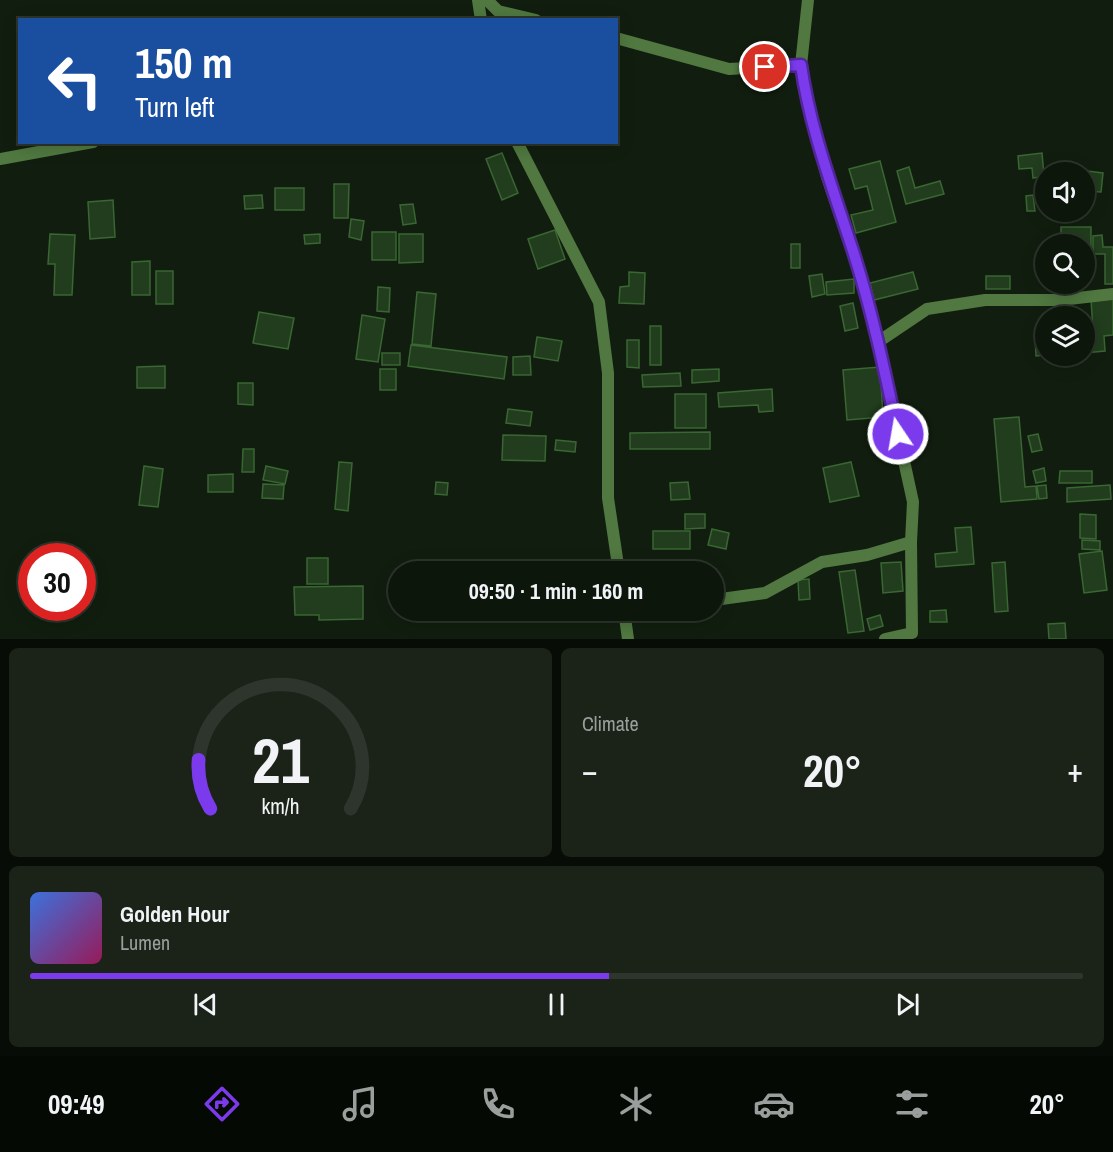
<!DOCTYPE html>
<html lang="en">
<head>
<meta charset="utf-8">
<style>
  :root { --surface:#0d160b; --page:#1b2319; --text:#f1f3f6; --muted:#9a9f9d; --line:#2d352c; --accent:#7c3aed }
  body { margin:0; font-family:"Archivo Narrow",sans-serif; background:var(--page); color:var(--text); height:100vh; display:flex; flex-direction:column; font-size:22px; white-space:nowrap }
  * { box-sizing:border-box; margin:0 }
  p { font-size:20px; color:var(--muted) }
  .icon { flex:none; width:33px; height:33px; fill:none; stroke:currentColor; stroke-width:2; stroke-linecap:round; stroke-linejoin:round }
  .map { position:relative; height:639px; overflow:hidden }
  .drawer { display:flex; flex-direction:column; gap:9px; padding:9px; background:#070c06; flex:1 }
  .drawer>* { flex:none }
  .guide { position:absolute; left:18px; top:18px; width:600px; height:126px; border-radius:0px; box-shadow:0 3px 15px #0003,0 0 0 2px var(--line); background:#1a4fa0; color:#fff; overflow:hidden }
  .controls { position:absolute; left:1035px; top:162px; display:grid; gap:12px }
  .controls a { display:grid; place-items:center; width:60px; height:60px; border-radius:50%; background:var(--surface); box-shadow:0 3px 15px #0003,0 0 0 2px var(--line); font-size:30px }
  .speed { position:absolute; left:18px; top:543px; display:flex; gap:12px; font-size:30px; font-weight:700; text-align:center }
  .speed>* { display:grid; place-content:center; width:78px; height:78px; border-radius:50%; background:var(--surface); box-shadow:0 3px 15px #0003,0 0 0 2px var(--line); line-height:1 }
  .speed .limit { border:9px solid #d22; background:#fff; color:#111 }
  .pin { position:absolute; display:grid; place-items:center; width:51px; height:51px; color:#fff; margin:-26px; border:3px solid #fff; border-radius:50%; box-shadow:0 2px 6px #0007 }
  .me { position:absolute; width:66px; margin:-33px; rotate:348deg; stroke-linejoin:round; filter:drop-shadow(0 0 4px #0008) }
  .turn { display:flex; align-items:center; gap:21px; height:126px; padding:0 18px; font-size:27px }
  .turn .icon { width:78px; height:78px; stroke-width:2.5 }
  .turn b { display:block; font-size:42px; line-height:51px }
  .big { font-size:45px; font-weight:700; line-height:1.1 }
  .drawer .widget { flex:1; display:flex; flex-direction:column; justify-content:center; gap:9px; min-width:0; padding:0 21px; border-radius:9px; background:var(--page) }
  .drawer .dial { align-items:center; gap:0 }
  .dial svg { height:156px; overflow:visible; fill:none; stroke:var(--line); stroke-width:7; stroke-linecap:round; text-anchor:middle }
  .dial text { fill:var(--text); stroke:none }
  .song { display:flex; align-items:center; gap:18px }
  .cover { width:72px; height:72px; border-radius:9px; background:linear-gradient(135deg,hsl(220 70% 55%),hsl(330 70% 35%)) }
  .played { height:6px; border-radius:3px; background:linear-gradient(90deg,var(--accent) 55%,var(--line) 55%) }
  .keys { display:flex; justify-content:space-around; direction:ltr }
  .heat { display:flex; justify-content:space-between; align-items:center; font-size:33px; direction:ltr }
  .drawer .tiles { flex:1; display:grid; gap:9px; grid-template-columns:1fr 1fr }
  .widget:last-child { grid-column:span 2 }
  .trip { position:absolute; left:388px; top:561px; width:336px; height:60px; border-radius:30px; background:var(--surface); box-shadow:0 3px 15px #0003,0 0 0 2px var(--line); font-weight:700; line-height:60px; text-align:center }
  .tabs { display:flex; height:96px; justify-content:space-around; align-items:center; background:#050904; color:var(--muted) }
  .tabs .icon { width:42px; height:42px }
  .tabs .selected { color:var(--accent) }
  .tabs b { font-size:27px; color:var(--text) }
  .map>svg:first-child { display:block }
  .building { fill:#213d1d; stroke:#396632; stroke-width:1.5 }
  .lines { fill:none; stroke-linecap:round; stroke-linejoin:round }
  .minor { stroke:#507840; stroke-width:12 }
  .route-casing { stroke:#51269a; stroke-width:15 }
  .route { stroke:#7c3aed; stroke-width:10 }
</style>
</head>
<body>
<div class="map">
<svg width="1113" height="639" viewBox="0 0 1113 639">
  <rect width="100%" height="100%" fill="#111e0f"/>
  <path class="building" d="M502 153 518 193 502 200 486 159Z
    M1042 153 1044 176 1033 178 1032 168 1019 169 1018 156Z
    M880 161 896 222 856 233 851 215 873 210 867 186 855 189 849 169Z
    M909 167 915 188 940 181 944 194 906 204 897 171Z
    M1087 171 1103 173 1101 192 1085 191Z
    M334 184H349L348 218H334Z
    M275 188H304V210H275Z
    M262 195 263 208 245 209 244 196Z
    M1033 195 1035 211H1027L1026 196Z
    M113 200 115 237 90 239 88 202Z
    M413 204 416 223 403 225 400 205Z
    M351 219 364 221 361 240 349 237Z
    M1061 227H1091V253H1084V244H1061Z
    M555 230 565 259 538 269 528 239Z
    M372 232H396V260H372Z
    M50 234 75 235 72 295H54L55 264H48Z
    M320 234V243L305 244 304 235Z
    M399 234H423V262L399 263Z
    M1102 235 1103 247H1113V284H1105V254H1093V236Z
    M791 244H800V268H791Z
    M150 261V295H132V262Z
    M156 271H173V304H156Z
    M629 272 645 273 644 304 619 303 620 287 629 286Z
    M913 272 918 289 874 300 870 283Z
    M822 274 825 294 812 297 809 276Z
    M986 276H1010V289H986Z
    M854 279V293L827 295 826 282Z
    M378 287 390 288 389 312 377 311Z
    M417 292 436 294 431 346 412 344Z
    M1113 298V335L1104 336 1105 351 1084 353V332L1093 331 1091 299Z
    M853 303 858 328 845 331 840 306Z
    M259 312 294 318 288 349 253 343Z
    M362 315 385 319 378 362 356 359Z
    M650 326H661V365H650Z
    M1046 334V355L1036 356 1035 335Z
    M537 337 562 341 558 361 534 357Z
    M627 340H639V368L627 367Z
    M411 345 507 357 504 379 408 366Z
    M382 353H400V365H382Z
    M530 356 531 375H513V357Z
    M165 366V388H137V367Z
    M880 367 883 417 847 420 843 370Z
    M380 369H396V390H380Z
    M719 369V381L692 383V370Z
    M680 373 681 386 643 387 642 375Z
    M238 383H253V405L238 404Z
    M772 389 773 411 759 412 758 405 719 407 718 393Z
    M675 394H706V428H675Z
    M508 409 532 412 530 426 506 423Z
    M1019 417 1025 487 1036 486 1037 499 1001 502 994 419Z
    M710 432V449H630V433Z
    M1038 434 1042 450 1032 452 1028 436Z
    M503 435 546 436 545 461 502 460Z
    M556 440 576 442 575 452 555 450Z
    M243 449H254V472H242Z
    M339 462 352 463 348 511 335 509Z
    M851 462 859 496 830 502 823 468Z
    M144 466 163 469 158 507 139 505Z
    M266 466 288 471 285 484 263 480Z
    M1044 468 1046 481 1036 483 1033 471Z
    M1060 471H1092V483H1059Z
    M233 474V492H208V475Z
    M436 482 448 483 447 495 435 494Z
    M688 482 690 499 671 500 670 483Z
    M263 484 284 485 283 499 262 498Z
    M1046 485 1047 498 1039 499 1037 486Z
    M1110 485 1111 499 1067 502V488Z
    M685 514H705V528L685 529Z
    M1080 514 1096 515V539L1080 538Z
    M971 527 974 564 936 567 935 554 957 552 955 528Z
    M712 529 729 533 726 549 708 545Z
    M653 531H690V549H653Z
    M1082 540 1100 541V550L1082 549Z
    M1102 551 1107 590 1084 593 1079 554Z
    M307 558H328V584H307Z
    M901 562 903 591 883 593 881 563Z
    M1005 562 1008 611 995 612 992 563Z
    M855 570 864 631 848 633 839 572Z
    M809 579 810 599 799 600 798 580Z
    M363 586V619L319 620V615H295L294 587Z
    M946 610 947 622H930V611Z
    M880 615 883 626 870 630 867 619Z
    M1065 623 1066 639H1049L1048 624Z"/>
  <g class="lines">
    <path class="minor" d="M478 0 481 20
      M487 0 498 11 536 20
      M616 38 729 69 801 65
      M517 142 599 302 608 373V498L619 572
      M0 159 93 142
      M878 342 927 309 985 300H1060L1113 294
      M714 600 765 593 822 562 867 555 911 542 913 502 878 342 853 252 827 177 805 92 801 65 808 0
      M624 610 628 639
      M885 639 912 633 911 542"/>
  </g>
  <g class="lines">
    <g class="route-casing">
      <path id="route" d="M765 67 801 65C810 129 833 189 853 251 872 310 885 372 898 434"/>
    </g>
    <use href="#route" class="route"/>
  </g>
</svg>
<div class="controls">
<a><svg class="icon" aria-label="sound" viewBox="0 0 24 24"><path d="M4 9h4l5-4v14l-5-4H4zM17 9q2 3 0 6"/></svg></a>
<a><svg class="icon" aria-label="search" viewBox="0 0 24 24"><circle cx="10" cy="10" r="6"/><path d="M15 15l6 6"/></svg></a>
<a><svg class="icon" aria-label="layers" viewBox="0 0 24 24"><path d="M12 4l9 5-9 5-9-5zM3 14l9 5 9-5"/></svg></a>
</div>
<div class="speed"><div class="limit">30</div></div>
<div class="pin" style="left:765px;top:67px;background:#d93025"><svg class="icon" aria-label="arrive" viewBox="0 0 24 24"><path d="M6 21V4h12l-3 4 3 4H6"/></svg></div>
<svg class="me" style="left:898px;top:434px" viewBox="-20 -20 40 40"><circle r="17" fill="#7c3aed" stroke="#fff" stroke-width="3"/><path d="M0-11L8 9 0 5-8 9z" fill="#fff"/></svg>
<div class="trip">09:50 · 1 min · 160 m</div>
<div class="guide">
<div class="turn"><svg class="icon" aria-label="left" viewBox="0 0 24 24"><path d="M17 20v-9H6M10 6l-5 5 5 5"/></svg><div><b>150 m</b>Turn left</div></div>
</div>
</div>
<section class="drawer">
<div class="tiles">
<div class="widget dial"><svg viewBox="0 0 100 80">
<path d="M14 69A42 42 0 1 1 86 69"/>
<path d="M14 69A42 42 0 0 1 8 44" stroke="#7c3aed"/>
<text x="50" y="56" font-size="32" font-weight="700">21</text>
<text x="50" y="72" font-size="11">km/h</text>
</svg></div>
<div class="widget"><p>Climate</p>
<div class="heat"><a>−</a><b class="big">20°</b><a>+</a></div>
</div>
<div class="widget">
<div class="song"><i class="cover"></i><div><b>Golden Hour</b><p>Lumen</p></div></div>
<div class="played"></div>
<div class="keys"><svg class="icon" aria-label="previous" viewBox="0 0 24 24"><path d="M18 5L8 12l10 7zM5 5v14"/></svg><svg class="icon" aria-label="pause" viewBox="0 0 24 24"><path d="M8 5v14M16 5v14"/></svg><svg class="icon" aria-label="next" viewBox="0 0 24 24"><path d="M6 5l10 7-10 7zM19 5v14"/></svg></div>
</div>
</div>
</section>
<nav class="tabs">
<b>09:49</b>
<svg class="icon selected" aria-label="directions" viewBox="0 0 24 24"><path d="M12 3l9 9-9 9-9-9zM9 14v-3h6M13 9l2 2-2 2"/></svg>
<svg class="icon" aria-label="music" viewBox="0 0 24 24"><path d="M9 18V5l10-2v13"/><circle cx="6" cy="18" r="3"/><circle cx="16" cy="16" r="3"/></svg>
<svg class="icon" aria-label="phone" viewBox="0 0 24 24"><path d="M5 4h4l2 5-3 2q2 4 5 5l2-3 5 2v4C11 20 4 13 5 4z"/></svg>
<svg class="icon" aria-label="climate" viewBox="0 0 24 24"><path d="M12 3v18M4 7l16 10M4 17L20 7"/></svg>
<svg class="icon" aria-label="car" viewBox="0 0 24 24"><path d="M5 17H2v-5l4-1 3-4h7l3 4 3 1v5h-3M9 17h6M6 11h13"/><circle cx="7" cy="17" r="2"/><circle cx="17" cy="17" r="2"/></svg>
<svg class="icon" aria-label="filters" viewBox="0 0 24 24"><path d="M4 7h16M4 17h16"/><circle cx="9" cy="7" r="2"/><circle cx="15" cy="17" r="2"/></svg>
<b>20°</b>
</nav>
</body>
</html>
